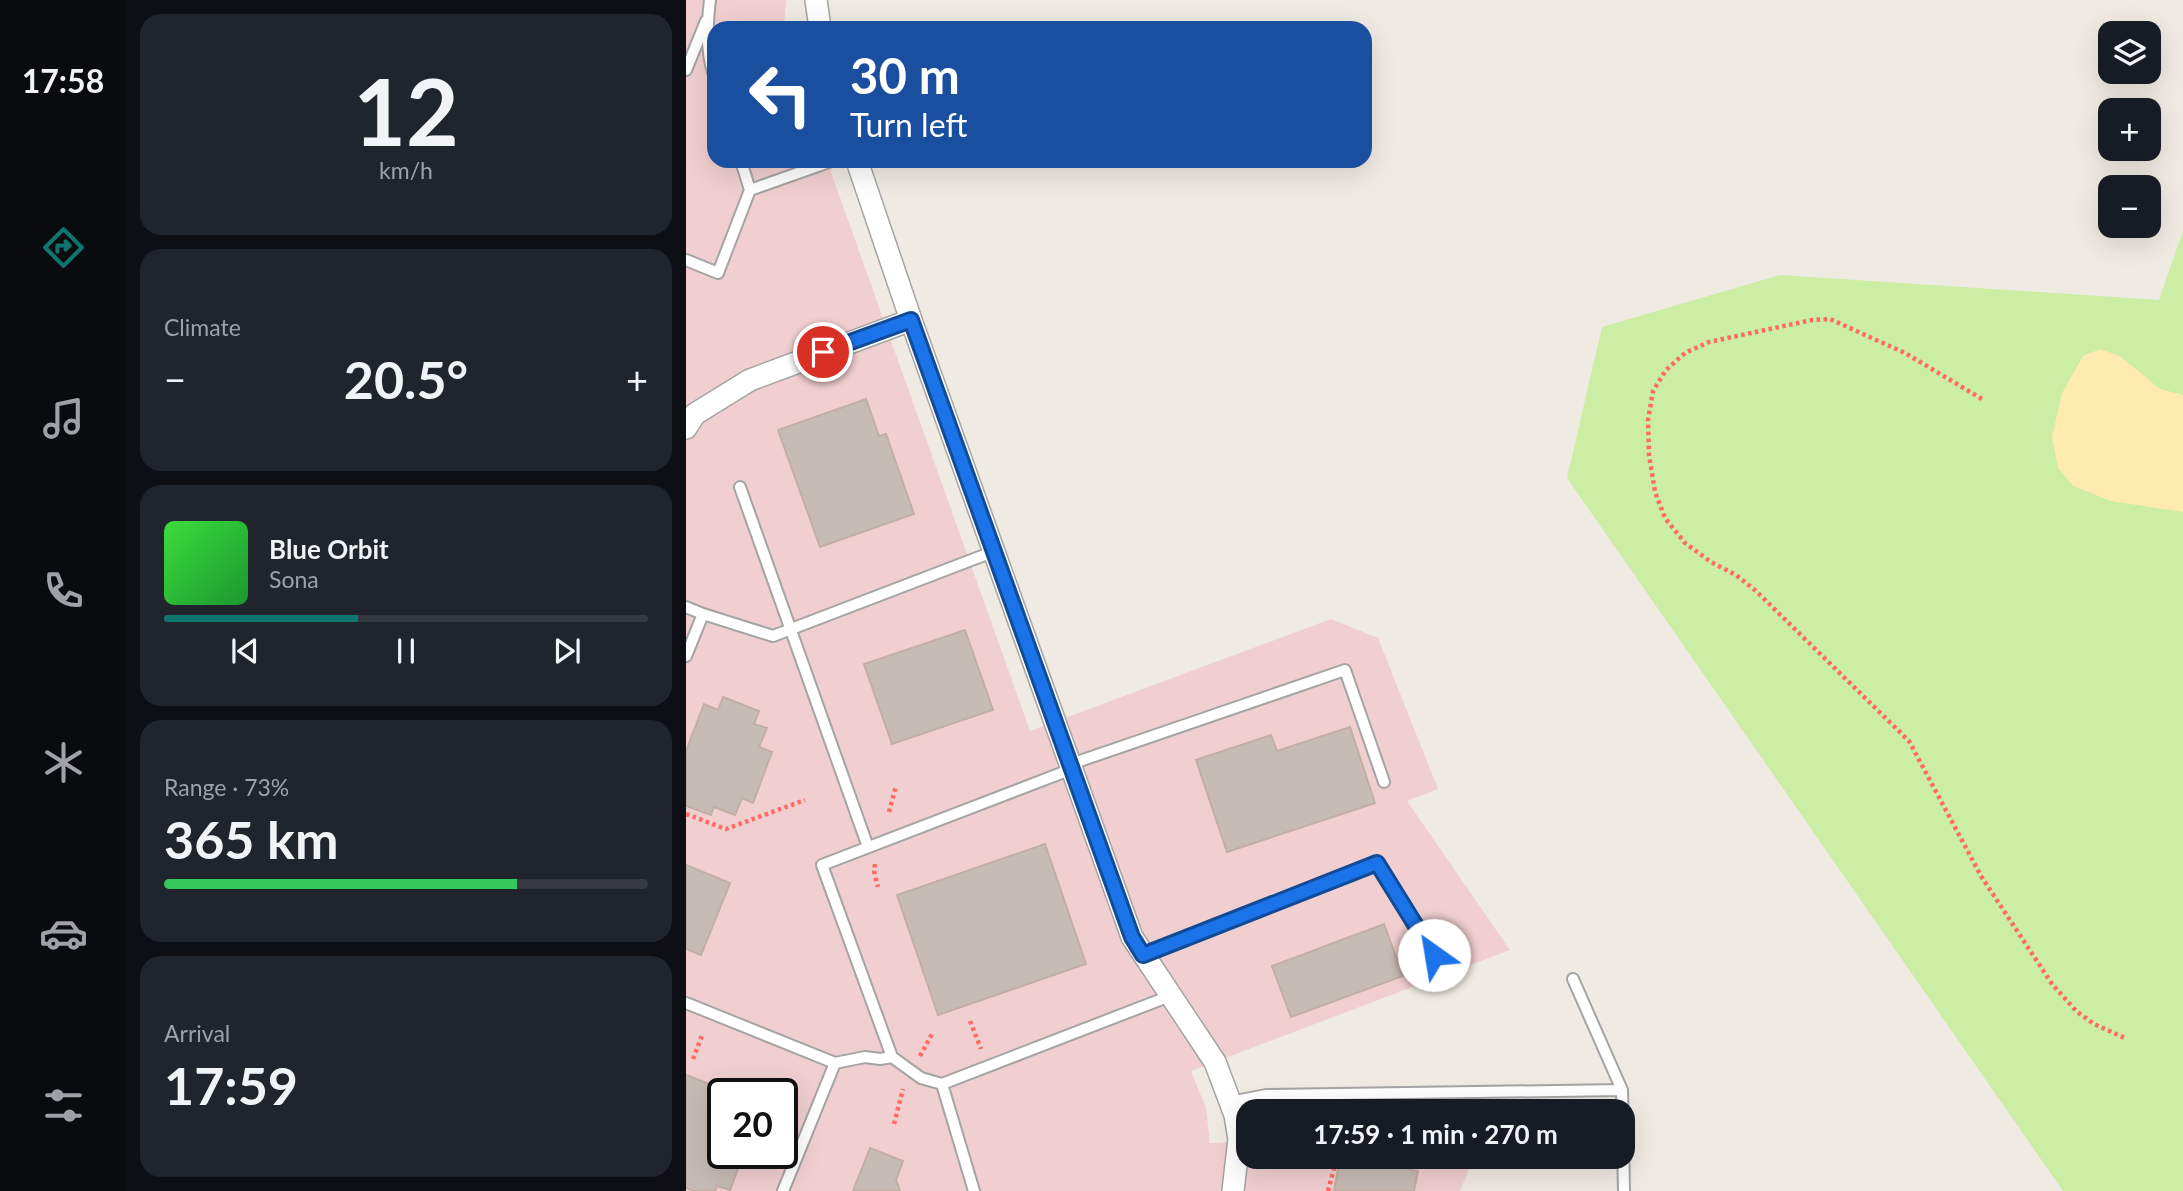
<!DOCTYPE html>
<html lang="en">
<head>
<meta charset="utf-8">
<style>
  :root { --surface:#171b24; --page:#20242c; --text:#f1f3f6; --muted:#9ea1a6; --line:#363941; --accent:#0f766e }
  body { margin:0; font-family:Lato,sans-serif; background:var(--page); color:var(--text); height:100vh; display:flex; flex-direction:column; font-size:26px; white-space:nowrap }
  * { box-sizing:border-box; margin:0 }
  p { font-size:23px; color:var(--muted) }
  .icon { flex:none; width:38px; height:38px; fill:none; stroke:currentColor; stroke-width:2; stroke-linecap:round; stroke-linejoin:round }
  .map { position:relative; flex:1; overflow:hidden }
  .side { display:flex; flex-direction:column; gap:14px; padding:14px; background:#0d0f14; width:560px }
  .side>* { flex:none }
  .guide { position:absolute; left:21px; top:21px; width:665px; height:147px; border-radius:21px; box-shadow:0 7px 28px #0002; background:#1a4fa0; color:#fff; overflow:hidden }
  .tools { position:absolute; left:1412px; top:21px; display:grid; gap:14px }
  .tools a { display:grid; place-items:center; width:63px; height:63px; border-radius:14px; background:var(--surface); box-shadow:0 7px 28px #0002; font-size:35px }
  .speed { position:absolute; left:21px; top:1078px; display:flex; gap:14px; font-size:35px; font-weight:700; text-align:center }
  .speed>* { display:grid; place-content:center; width:91px; height:91px; border-radius:50%; background:var(--surface); box-shadow:0 7px 28px #0002; line-height:1 }
  .speed .limit { border:4px solid #111; border-radius:10px; background:#fff; color:#111 }
  .pin { position:absolute; display:grid; place-items:center; width:60px; height:60px; color:#fff; margin:-30px; border:4px solid #fff; border-radius:50%; box-shadow:0 2px 7px #0007 }
  .me { position:absolute; width:77px; margin:-38px; rotate:328deg; stroke-linejoin:round; filter:drop-shadow(0 0 5px #0008) }
  .turn { display:flex; align-items:center; gap:24px; height:147px; padding:0 28px; font-size:32px }
  .turn .icon { width:91px; height:91px; stroke-width:2.5 }
  .turn b { display:block; font-size:49px; line-height:60px }
  .big { font-size:52px; font-weight:700; line-height:1.1 }
  .side .widget { flex:1; display:flex; flex-direction:column; justify-content:center; gap:10px; min-width:0; padding:0 24px; border-radius:21px; background:var(--page) }
  .side .dial { align-items:center; gap:0 }
  .dial b { font-size:91px; line-height:1 }
  .song { display:flex; align-items:center; gap:21px }
  .cover { width:84px; height:84px; border-radius:10px; background:linear-gradient(135deg,hsl(120 70% 55%),hsl(130 70% 35%)) }
  .played { height:7px; border-radius:4px; background:linear-gradient(90deg,var(--accent) 40%,var(--line) 40%) }
  .keys { display:flex; justify-content:space-around; direction:ltr }
  .heat { display:flex; justify-content:space-between; align-items:center; font-size:38px; direction:ltr }
  .charge { height:10px; border-radius:5px; background:linear-gradient(90deg,#34c759 73%,var(--line) 0) }
  .trip { position:absolute; left:550px; top:1099px; width:399px; height:70px; border-radius:21px; background:var(--surface); box-shadow:0 7px 28px #0002; font-weight:700; line-height:70px; text-align:center }
  main { display:flex; flex:1; min-height:0 }
  .menu { display:flex; flex-direction:column; width:126px; justify-content:space-around; align-items:center; background:#090b0e; color:var(--muted) }
  .menu .icon { width:49px; height:49px }
  .menu .on { color:var(--accent) }
  .menu b { font-size:32px; color:var(--text) }
  .map>svg:first-child { display:block }
  .commercial { fill:#f1cfd0; fill-rule:evenodd }
  .grass { fill:#cceda4 }
  .sand { fill:#ffeab0 }
  .building { fill:#c7bbb5; stroke:#c2afa3; stroke-width:2 }
  .lines { fill:none; stroke-linecap:round; stroke-linejoin:round }
  .service-casing { stroke:#a4a4a4; stroke-width:14 }
  .minor-casing { stroke:#a4a4a4; stroke-width:24 }
  .path { stroke:#ff6a63; stroke-width:4.5; stroke-dasharray:3.5 3.5; stroke-linecap:butt }
  .service { stroke:#fff; stroke-width:10 }
  .minor { stroke:#fff; stroke-width:21 }
  .route-casing { stroke:#114b97; stroke-width:18 }
  .route { stroke:#1a73e8; stroke-width:12 }
</style>
</head>
<body>
<main>
<nav class="menu">
<b>17:58</b>
<svg class="icon on" aria-label="directions" viewBox="0 0 24 24"><path d="M12 3l9 9-9 9-9-9zM9 14v-3h6M13 9l2 2-2 2"/></svg>
<svg class="icon" aria-label="music" viewBox="0 0 24 24"><path d="M9 18V5l10-2v13"/><circle cx="6" cy="18" r="3"/><circle cx="16" cy="16" r="3"/></svg>
<svg class="icon" aria-label="phone" viewBox="0 0 24 24"><path d="M5 4h4l2 5-3 2q2 4 5 5l2-3 5 2v4C11 20 4 13 5 4z"/></svg>
<svg class="icon" aria-label="climate" viewBox="0 0 24 24"><path d="M12 3v18M4 7l16 10M4 17L20 7"/></svg>
<svg class="icon" aria-label="car" viewBox="0 0 24 24"><path d="M5 17H2v-5l4-1 3-4h7l3 4 3 1v5h-3M9 17h6M6 11h13"/><circle cx="7" cy="17" r="2"/><circle cx="17" cy="17" r="2"/></svg>
<svg class="icon" aria-label="filters" viewBox="0 0 24 24"><path d="M4 7h16M4 17h16"/><circle cx="9" cy="7" r="2"/><circle cx="15" cy="17" r="2"/></svg>
</nav>
<section class="side">
<div class="widget dial"><b>12</b><p>km/h</p></div>
<div class="widget"><p>Climate</p>
<div class="heat"><a>−</a><b class="big">20.5°</b><a>+</a></div>
</div>
<div class="widget">
<div class="song"><i class="cover"></i><div><b>Blue Orbit</b><p>Sona</p></div></div>
<div class="played"></div>
<div class="keys"><svg class="icon" aria-label="previous" viewBox="0 0 24 24"><path d="M18 5L8 12l10 7zM5 5v14"/></svg><svg class="icon" aria-label="pause" viewBox="0 0 24 24"><path d="M8 5v14M16 5v14"/></svg><svg class="icon" aria-label="next" viewBox="0 0 24 24"><path d="M6 5l10 7-10 7zM19 5v14"/></svg></div>
</div>
<div class="widget"><p>Range · 73%</p><b class="big">365 km</b><div class="charge"></div></div>
<div class="widget"><p>Arrival</p><b class="big">17:59</b></div>
</section>
<div class="map">
<svg width="1497" height="1191" viewBox="0 0 1497 1191">
  <rect width="100%" height="100%" fill="#efeae2"/>
  <path class="commercial" d="M0 0H100L98 28H28V161H141L344 731 645 619 692 638 752 789 721 801 824 950 505 1071 520 1108 524 1143 562 1142V1157H788L774 1191H0ZM37 1094H96V1153H37Z"/>
  <path class="grass" d="M1497 231V1191H1377L881 478 916 327 1094 275 1473 300Z"/>
  <path class="sand" d="M1414 349 1434 356 1474 389 1497 395V512L1425 501 1387 486 1372 468 1366 437 1376 393 1397 356Z"/>
  <path class="building" d="M180 399 193 436 200 434 228 514 134 547 92 430Z
    M279 630 307 710 206 744 178 664Z
    M37 697 73 711 68 724 81 728 73 747 86 752 67 803 56 798 49 815 28 807 25 815 0 806V751L18 704 32 710Z
    M664 727 689 803 541 852 510 760 585 735 591 751Z
    M359 844 400 964 252 1015 211 895Z
    M0 865 44 883 15 955 0 949Z
    M698 924 717 976 605 1017 586 966Z
    M0 1075 49 1094H37V1153H58L44 1190 31 1186 29 1191H9L0 1188Z
    M184 1148 217 1161 210 1180 214 1191H167Z
    M654 1158 732 1171 728 1191H648Z"/>
  <g class="lines">
    <g class="service-casing">
      <path id="service" d="M24 0C21 24 20 53 28 75
        M0 70 20 21
        M64 190 146 161
        M0 260 32 273 64 190 55 161
        M54 487 182 847
        M0 607 17 614 0 656
        M17 614 87 636 309 551
        M385 764 659 670 698 782
        M386 769 136 865 206 1057 235 1078 256 1084 484 996
        M457 955 691 863 748 955
        M887 979 936 1090
        M0 1003 149 1063 97 1191
        M149 1063 179 1057 194 1059 206 1057
        M256 1084 288 1191
        M544 1102 580 1095 936 1090 938 1191"/>
    </g>
    <g class="minor-casing">
      <path id="minor" d="M130 0 134 28
        M171 161 225 320 446 937 529 1062 549 1115 553 1139 547 1191
        M0 428 9 414 64 380 225 320"/>
    </g>
    <path class="path" d="M1296 399 1219 353 1144 319 1126 320 1023 342 999 353 980 370 967 391 962 420 963 455 969 492 979 518 999 543 1025 562 1050 575 1070 591 1223 741 1295 876 1366 984 1390 1011 1408 1024 1441 1039
      M203 812 210 786
      M0 814 40 829 119 800
      M189 864 188 871 192 887
      M284 1021 295 1049
      M234 1056 246 1034
      M7 1059 17 1033
      M208 1124 217 1089
      M642 1191 651 1157"/>
    <use href="#service" class="service"/>
    <use href="#minor" class="minor"/>
  </g>
  <g class="lines">
    <g class="route-casing">
      <path id="route" d="M137 352 225 320 446 937 457 955 691 863 748 955"/>
    </g>
    <use href="#route" class="route"/>
  </g>
</svg>
<div class="tools">
<a><svg class="icon" aria-label="layers" viewBox="0 0 24 24"><path d="M12 4l9 5-9 5-9-5zM3 14l9 5 9-5"/></svg></a>
<a>+</a>
<a>−</a>
</div>
<div class="speed"><div class="limit">20</div></div>
<div class="pin" style="left:137px;top:352px;background:#d93025"><svg class="icon" aria-label="arrive" viewBox="0 0 24 24"><path d="M6 21V4h12l-3 4 3 4H6"/></svg></div>
<svg class="me" style="left:748px;top:955px" viewBox="-20 -20 40 40"><circle r="19" fill="#fff"/><path d="M0-13L10 11 0 6-10 11z" fill="#1a73e8"/></svg>
<div class="trip">17:59 · 1 min · 270 m</div>
<div class="guide">
<div class="turn"><svg class="icon" aria-label="left" viewBox="0 0 24 24"><path d="M17 20v-9H6M10 6l-5 5 5 5"/></svg><div><b>30 m</b>Turn left</div></div>
</div>
</div>
</main>
</body>
</html>
